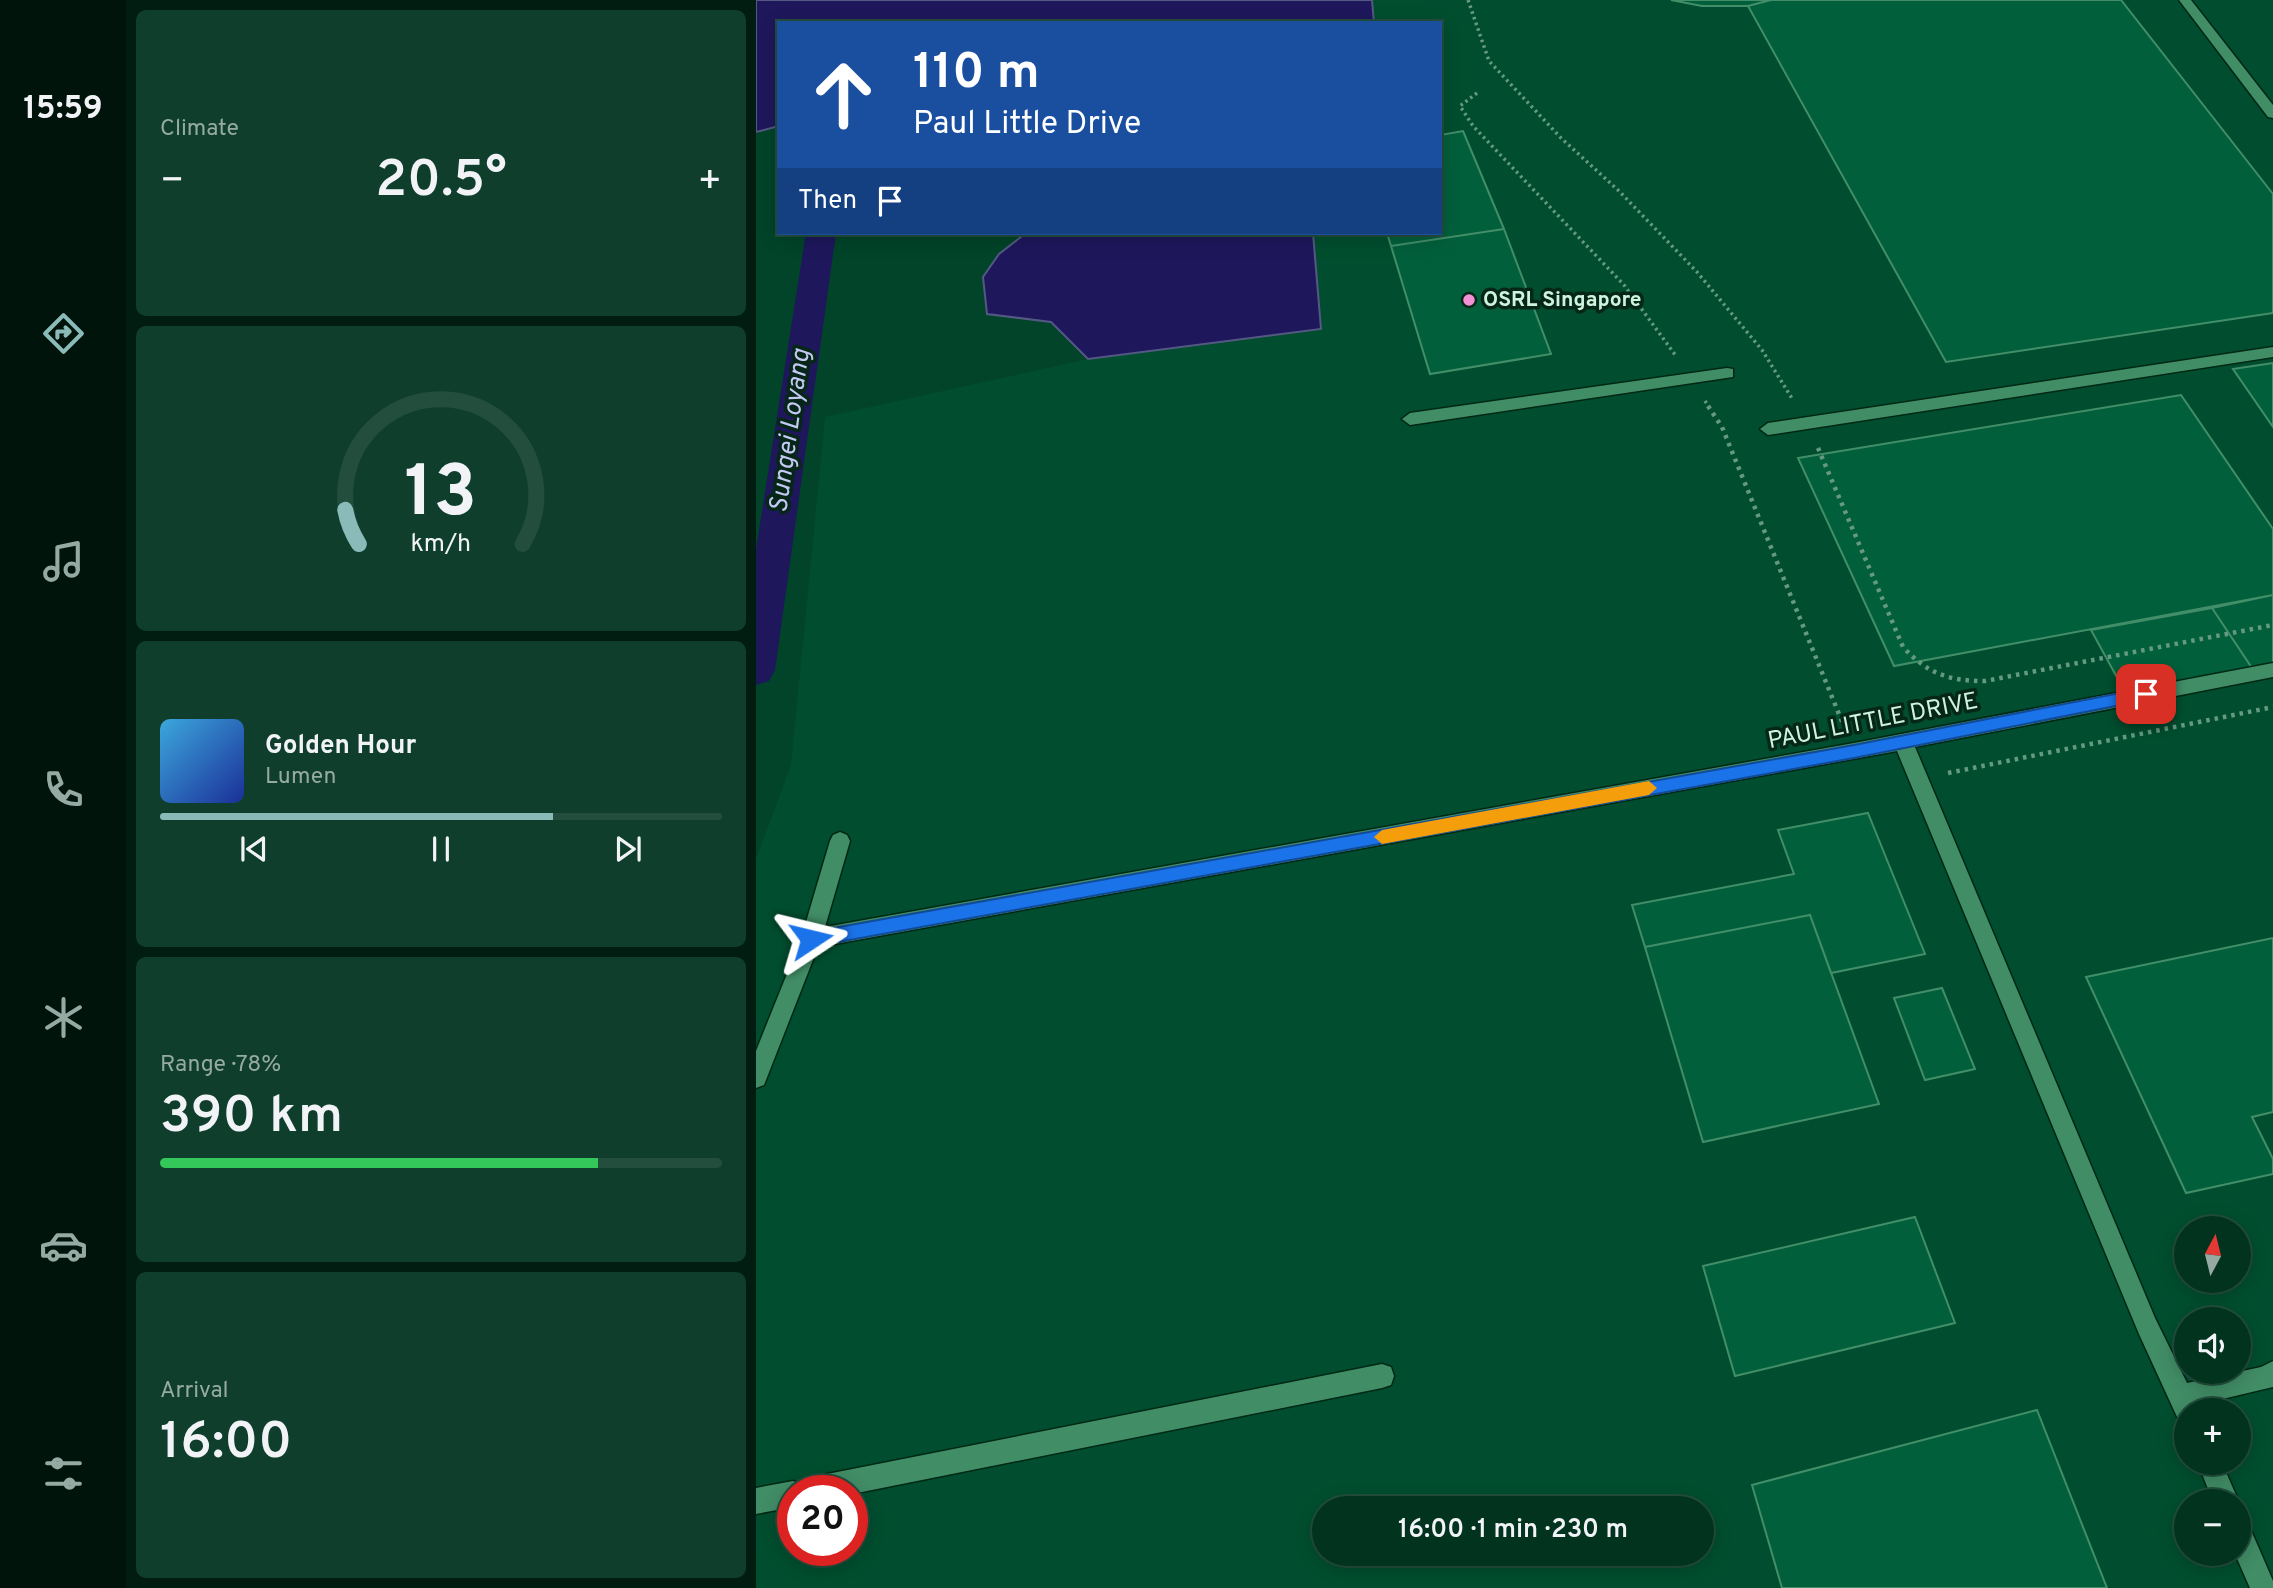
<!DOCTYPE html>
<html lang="en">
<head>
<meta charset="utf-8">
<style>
  :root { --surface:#01331f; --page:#0f3f2c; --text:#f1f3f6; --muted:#96aaa4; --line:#234e3d; --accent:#8bbbb9 }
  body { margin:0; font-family:Overpass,sans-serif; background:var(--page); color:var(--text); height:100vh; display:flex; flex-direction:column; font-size:26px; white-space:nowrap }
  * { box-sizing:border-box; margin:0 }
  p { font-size:23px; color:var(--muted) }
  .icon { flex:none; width:38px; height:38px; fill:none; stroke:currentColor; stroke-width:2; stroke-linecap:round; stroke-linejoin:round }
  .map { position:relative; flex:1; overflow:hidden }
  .drawer { display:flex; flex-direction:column; gap:10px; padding:10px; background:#011c11; width:630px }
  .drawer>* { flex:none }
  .banner { position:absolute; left:21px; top:21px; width:665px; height:214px; border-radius:0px; box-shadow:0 4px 18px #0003,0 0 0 2px var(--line); background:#1a4fa0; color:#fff; overflow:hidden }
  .needle { width:46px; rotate:7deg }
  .fabs { position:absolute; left:1418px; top:1216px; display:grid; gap:14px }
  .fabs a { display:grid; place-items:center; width:77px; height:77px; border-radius:50%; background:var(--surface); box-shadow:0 4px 18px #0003,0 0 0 2px var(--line); font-size:35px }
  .speed { position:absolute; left:21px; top:1475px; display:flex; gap:14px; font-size:35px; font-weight:700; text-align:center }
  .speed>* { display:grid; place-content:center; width:91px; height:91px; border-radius:50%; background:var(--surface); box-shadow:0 4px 18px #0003,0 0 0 2px var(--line); line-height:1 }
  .speed .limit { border:10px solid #d22; background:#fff; color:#111 }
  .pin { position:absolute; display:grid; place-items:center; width:60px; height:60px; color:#fff; margin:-30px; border-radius:14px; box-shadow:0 4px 10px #0006 }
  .me { position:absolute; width:77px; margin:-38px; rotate:80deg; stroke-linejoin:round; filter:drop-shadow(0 0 5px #0008) }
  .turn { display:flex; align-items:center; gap:24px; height:147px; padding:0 21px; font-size:32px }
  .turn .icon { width:91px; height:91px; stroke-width:2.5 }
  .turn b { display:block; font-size:49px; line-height:60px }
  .then { display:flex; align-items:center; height:66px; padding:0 21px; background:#0003; gap:14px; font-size:26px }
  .big { font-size:52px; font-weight:600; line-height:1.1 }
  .drawer .widget { flex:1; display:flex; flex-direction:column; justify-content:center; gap:10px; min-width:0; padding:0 24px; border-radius:10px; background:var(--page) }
  .drawer .dial { align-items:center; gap:0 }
  .dial svg { height:182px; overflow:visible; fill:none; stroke:var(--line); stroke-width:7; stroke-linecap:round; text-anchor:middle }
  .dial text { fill:var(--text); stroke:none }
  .song { display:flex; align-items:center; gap:21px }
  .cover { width:84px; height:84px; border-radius:10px; background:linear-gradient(135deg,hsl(200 70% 55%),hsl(230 70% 35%)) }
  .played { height:7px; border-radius:4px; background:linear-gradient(90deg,var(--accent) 70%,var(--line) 70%) }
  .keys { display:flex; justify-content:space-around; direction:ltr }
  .heat { display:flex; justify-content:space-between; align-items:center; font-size:38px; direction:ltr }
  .charge { height:10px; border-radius:5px; background:linear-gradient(90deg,#34c759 78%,var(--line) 0) }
  .trip { position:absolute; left:556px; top:1496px; width:402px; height:70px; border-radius:35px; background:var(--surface); box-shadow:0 4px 18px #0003,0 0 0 2px var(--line); font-weight:600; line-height:70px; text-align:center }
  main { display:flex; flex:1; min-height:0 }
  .tab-bar { display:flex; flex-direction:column; width:126px; justify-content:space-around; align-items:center; background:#00140c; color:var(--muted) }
  .tab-bar .icon { width:49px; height:49px }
  .tab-bar .active { color:var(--accent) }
  .tab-bar b { font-size:32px; color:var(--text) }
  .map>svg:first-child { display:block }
  .built { fill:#004e2f; fill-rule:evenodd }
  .water { fill:#1e175c; stroke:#535983; stroke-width:2 }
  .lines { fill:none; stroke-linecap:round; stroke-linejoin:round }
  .canal { fill:#1e175c; fill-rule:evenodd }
  .building { fill:#025f3b; stroke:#428e68; stroke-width:2 }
  .lane-casing { stroke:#002815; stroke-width:3 }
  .path-far1 { stroke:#659980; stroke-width:3.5; stroke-dasharray:2.5 3.5; stroke-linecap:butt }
  .path { stroke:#659980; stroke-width:4.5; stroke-dasharray:3.5 5; stroke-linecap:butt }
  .lane { fill:#418d66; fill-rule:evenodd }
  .route { fill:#1a73e8; stroke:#114b97; stroke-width:2 }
  .slow { fill:#f59e0b }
  .poi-dot { fill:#f391d6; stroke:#062717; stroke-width:2.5 }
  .labels { text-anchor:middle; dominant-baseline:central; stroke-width:7; stroke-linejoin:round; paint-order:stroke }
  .far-poi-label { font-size:21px; font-weight:bold; fill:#cff4de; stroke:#062717; text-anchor:start }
  .street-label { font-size:24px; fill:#cff4de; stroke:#062717 }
  .water-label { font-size:26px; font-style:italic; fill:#c4c9f4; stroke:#062717 }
</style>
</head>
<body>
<main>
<nav class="tab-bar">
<b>15:59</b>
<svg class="icon active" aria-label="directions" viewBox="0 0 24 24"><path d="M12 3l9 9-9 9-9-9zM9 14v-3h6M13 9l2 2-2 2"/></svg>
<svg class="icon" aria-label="music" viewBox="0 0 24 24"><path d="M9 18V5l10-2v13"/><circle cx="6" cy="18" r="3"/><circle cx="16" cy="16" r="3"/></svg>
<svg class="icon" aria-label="phone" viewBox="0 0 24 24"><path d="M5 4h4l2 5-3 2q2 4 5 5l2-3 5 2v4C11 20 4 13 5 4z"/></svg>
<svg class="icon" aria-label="climate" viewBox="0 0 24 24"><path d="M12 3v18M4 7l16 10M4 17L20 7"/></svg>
<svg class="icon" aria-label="car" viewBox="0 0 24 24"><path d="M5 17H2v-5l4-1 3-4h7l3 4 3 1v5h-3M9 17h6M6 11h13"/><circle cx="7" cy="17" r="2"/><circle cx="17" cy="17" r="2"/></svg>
<svg class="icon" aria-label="filters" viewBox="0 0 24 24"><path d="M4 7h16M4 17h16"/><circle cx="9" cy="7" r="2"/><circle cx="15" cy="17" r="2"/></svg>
</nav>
<section class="drawer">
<div class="widget"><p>Climate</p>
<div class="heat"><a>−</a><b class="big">20.5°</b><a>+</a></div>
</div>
<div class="widget dial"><svg viewBox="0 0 100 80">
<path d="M14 69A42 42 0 1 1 86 69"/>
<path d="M14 69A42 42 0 0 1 8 54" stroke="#8bbbb9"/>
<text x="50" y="56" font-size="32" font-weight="700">13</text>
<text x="50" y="72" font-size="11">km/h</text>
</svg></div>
<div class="widget">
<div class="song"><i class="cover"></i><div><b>Golden Hour</b><p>Lumen</p></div></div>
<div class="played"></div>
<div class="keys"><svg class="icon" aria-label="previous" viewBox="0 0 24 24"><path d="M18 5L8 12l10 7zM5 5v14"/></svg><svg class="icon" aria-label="pause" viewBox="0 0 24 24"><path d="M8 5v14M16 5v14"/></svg><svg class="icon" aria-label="next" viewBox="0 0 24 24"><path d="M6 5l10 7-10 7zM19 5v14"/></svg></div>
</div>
<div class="widget"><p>Range · 78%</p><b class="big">390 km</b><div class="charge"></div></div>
<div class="widget"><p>Arrival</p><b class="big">16:00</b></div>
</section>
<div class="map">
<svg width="1517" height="1588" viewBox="0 0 1517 1588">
  <rect width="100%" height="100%" fill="#014429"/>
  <path class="built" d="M616 0H1517V1588H0V859L35 765 69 417 332 359 565 329 557 233H684V23H618ZM1430 1228H1482V1281H1430ZM1430 1320H1482V1372H1430ZM1430 1410H1482V1463H1430ZM37 1491H96V1550H37ZM1430 1502H1482V1554H1430ZM569 1508H947V1554H569Z"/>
  <path class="water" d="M0 0H616L618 23H23V126L0 132Z
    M270 233H557L565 329 332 359 295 322 231 314 227 277 243 254Z"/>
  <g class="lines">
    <path class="canal" d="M50 233H80L19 670 13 681 0 685V549Z"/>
  </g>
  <path class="building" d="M915 0H1015L992 6H946Z
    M1015 0H1365L1517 194V313L1190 362 992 6Z
    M707 131 748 229 635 246 631 233H684V135Z
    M748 229 795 354 674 374 635 246Z
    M1517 363V427L1477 369Z
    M1425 395 1517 529V595L1138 666 1042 458Z
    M1517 595V663L1496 668 1456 608Z
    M1456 608 1496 668 1369 692 1335 630Z
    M1112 813 1169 954 1075 973 1054 915 889 947 876 905 1038 874 1022 830Z
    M1054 915 1123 1104 947 1142 889 947Z
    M1517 938V1112L1496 1117 1517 1159V1174L1430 1193 1330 977Z
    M1186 988 1219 1069 1169 1080 1138 998Z
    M1159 1217 1199 1323 979 1376 947 1266Z
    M1281 1410 1351 1588H1026L996 1485Z"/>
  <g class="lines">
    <g class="lane-casing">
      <path id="lane" d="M1423 0H1435L1517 105V118L1512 117Z
        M1517 347V357L1012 435 1004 429 1012 423Z
        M971 368 977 369V377L654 425 646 419 654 413Z
        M1517 663V677L1159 747 1399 1318 1431 1383 1505 1367 1517 1361V1387L1441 1405 1443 1410H1430V1422L1422 1419 1383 1334 1141 751 62 947 8 1085 0 1088V1051L45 939 74 841 77 835 84 832 91 835 94 841 69 927 1098 743Z
        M626 1364 635 1367 638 1376 635 1385 626 1388 96 1494V1491H37V1507L0 1514V1488L37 1481 42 1483 51 1478Z
        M1442 1463H1466L1483 1502 1482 1503 1457 1502Z
        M1482 1517 1491 1521 1517 1581V1588H1494L1479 1554H1482Z"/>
    </g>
    <path class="path-far1" d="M712 0 733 61 805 138 863 191 941 272 1006 350 1037 400
      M721 93 704 106 717 126 868 285 920 356
      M949 401 953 407"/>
    <path class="path" d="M952 406 966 427 1087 724
      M1062 448 1147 647C1172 674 1193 681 1229 681L1517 625
      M1192 773 1517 707"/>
    <use href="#lane" class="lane"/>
  </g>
  <path class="route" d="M1390 688 1398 694 1390 700 1098 758 55 947 47 939 55 932 1098 745Z"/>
  <path class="slow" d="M893 781 901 788 893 795 626 844 618 837 626 830Z"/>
  <circle class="poi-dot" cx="713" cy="300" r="7"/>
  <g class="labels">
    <g class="far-poi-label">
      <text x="727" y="300">OSRL Singapore</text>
    </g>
    <g class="street-label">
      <text transform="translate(1117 722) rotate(-11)">PAUL LITTLE DRIVE</text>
    </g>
    <g class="water-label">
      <text transform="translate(35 431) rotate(-82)">Sungei Loyang</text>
    </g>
  </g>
</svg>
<div class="fabs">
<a><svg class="needle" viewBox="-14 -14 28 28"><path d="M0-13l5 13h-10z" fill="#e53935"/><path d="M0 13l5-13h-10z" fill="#96aaa4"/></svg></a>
<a><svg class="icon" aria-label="sound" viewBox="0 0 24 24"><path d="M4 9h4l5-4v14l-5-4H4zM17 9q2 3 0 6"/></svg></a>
<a>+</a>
<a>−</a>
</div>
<div class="speed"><div class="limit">20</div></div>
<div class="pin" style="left:1390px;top:694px;background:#d93025"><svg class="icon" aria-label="arrive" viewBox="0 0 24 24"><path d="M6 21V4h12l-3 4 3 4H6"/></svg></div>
<svg class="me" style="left:55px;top:939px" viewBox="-20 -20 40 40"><path d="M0-17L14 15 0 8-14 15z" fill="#1a73e8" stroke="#fff" stroke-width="4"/></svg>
<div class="trip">16:00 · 1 min · 230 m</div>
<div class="banner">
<div class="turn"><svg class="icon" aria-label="ahead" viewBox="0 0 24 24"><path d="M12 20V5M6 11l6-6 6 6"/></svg><div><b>110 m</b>Paul Little Drive</div></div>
<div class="then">Then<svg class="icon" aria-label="arrive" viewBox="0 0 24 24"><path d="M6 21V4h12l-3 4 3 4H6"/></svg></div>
</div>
</div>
</main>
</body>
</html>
